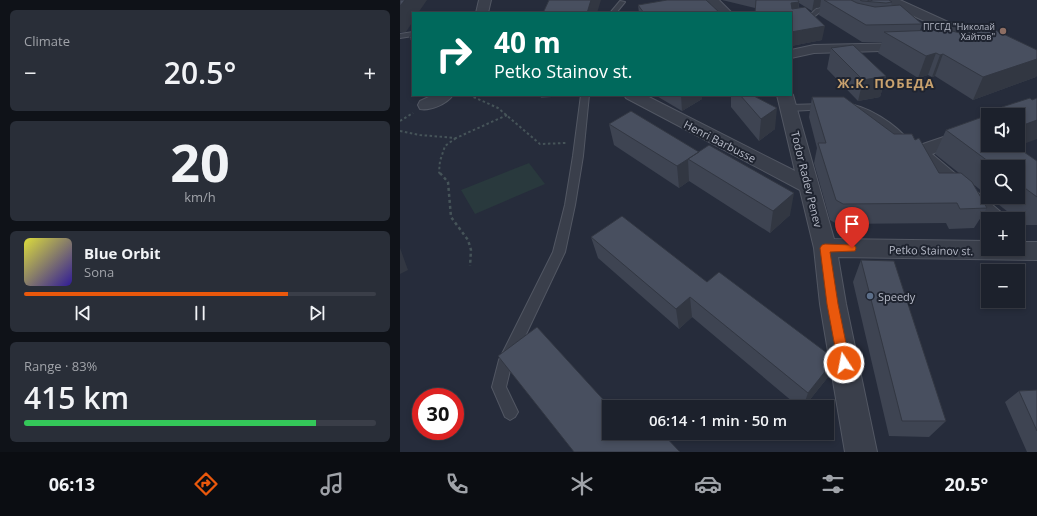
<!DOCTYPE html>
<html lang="en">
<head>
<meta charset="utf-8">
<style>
  :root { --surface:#1c212c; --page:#292e38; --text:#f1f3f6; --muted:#a0a3a9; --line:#3a3e48; --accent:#ea580c }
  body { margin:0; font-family:"Open Sans",sans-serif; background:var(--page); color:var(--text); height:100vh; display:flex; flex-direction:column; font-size:15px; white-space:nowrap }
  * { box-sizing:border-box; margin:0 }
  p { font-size:13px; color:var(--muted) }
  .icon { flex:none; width:22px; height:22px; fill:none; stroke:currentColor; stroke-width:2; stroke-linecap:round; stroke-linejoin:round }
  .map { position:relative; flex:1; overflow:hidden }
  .panel { display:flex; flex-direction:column; gap:10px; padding:10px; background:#0f1218; width:400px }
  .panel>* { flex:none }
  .top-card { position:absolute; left:12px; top:12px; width:380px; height:84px; border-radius:0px; box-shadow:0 2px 6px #0003,0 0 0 1px var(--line); background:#00695c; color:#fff; overflow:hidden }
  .controls { position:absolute; left:581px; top:108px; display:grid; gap:8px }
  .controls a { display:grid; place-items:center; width:44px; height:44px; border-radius:0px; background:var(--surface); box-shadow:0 2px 6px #0003,0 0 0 1px var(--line); font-size:20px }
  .speed { position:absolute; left:12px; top:388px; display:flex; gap:8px; font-size:20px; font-weight:700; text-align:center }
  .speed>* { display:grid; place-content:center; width:52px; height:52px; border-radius:50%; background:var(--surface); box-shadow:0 2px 6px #0003,0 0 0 1px var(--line); line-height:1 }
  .speed .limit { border:6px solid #d22; background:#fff; color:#111 }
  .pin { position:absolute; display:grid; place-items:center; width:34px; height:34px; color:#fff; margin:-41px -17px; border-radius:50% 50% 50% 0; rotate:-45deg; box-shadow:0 0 4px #0007 }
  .pin .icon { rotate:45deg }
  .me { position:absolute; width:44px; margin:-22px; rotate:349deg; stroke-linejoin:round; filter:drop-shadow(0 0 3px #0008) }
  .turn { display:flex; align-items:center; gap:14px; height:84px; padding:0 16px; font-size:18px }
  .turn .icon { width:52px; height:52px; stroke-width:2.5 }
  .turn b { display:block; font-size:28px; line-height:34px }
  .big { font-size:30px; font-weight:600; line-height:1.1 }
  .panel .tile { flex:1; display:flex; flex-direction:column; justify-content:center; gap:6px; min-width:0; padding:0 14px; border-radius:6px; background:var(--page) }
  .panel .dial { align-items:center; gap:0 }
  .dial b { font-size:52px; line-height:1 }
  .song { display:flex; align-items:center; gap:12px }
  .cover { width:48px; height:48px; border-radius:6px; background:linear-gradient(135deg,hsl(60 70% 55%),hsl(250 70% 35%)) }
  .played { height:4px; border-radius:2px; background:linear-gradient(90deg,var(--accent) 75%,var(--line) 75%) }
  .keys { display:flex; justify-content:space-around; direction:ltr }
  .heat { display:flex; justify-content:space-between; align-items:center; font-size:22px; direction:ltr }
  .charge { height:6px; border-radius:3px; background:linear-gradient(90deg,#34c759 83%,var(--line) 0) }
  .trip { position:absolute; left:202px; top:400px; width:232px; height:40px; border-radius:0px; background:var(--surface); box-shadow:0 2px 6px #0003,0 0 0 1px var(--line); font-weight:600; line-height:40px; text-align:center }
  .tab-bar { display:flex; height:64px; justify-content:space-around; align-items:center; background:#0b0d12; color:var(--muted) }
  .tab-bar .icon { width:28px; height:28px }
  .tab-bar .selected { color:var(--accent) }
  .tab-bar b { font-size:18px; color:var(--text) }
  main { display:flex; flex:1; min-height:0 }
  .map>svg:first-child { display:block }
  .green { fill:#29393d }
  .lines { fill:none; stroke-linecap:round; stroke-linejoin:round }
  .service-casing { stroke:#525763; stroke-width:2 }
  .minor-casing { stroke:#525763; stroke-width:2 }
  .path-far1 { stroke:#465459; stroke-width:2; stroke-dasharray:2.5 2.5; stroke-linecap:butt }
  .path { stroke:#465459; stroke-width:2.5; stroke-dasharray:3 3; stroke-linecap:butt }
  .service { fill:#3a3f4b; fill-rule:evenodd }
  .minor { fill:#3a3f4b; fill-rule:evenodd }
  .wall { fill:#3e4452 }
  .shaded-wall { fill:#323742 }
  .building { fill:#484f5f; stroke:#323742 }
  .route { fill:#ea580c; stroke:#983908 }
  .education-dot { fill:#8d6e63; stroke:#1f2430; stroke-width:1.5 }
  .service-dot { fill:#5c6f8a; stroke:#1f2430; stroke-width:1.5 }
  .labels { text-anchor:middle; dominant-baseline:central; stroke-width:4; stroke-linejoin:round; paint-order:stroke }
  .far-poi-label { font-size:9px; fill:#b6bac7; stroke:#1f2430; text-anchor:end }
  .street-label { font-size:11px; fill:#b6bac7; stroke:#1f2430 }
  .poi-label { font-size:11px; fill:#b6bac7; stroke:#1f2430; text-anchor:start }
  .far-district-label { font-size:13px; font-weight:bold; letter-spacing:1px; fill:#c9a26e; stroke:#1f2430 }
</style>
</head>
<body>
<main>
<section class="panel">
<div class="tile"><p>Climate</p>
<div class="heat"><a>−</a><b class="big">20.5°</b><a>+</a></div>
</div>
<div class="tile dial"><b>20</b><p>km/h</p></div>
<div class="tile">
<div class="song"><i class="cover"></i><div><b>Blue Orbit</b><p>Sona</p></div></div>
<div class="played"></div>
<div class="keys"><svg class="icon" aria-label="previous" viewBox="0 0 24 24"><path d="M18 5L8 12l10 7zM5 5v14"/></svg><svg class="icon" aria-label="pause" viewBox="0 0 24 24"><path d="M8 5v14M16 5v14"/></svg><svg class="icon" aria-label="next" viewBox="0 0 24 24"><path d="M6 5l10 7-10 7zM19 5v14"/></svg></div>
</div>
<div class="tile"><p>Range · 83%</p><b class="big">415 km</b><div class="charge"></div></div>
</section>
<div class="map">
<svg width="637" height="452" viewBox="0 0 637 452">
  <rect width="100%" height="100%" fill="#262c3b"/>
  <path class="green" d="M129 163 145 184 75 214 61 190Z"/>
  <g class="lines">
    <g class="service-casing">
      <path id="service" d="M220 1 225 2 216 13H210Z
        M434 5 437 7 436 8 420 12 415 16 391 22V18L411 14 416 9Z
        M13 32V36L0 38V34Z
        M181 95H189L183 156 175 205 165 252 111 366 106 387 118 412 115 417 110 420 105 417 92 387 99 360 153 252 165 205 173 156Z
        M443 103C467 105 496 124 511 143L509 145H503L466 115 452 109 440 108 439 106Z
        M424 104 427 105 428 107 427 109 390 111 386 108 390 105Z"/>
    </g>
    <g class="minor-casing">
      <path id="minor" d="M79 0H91L88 13H76Z
        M306 0H319L332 13H319Z
        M484 0H500L592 42 594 45 592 48 587 49 582 48 486 3Z
        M509 43 514 44 516 47 514 50 414 53 391 58V50L414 45Z
        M391 92 393 95 434 239 588 241V249H618V242H637V260L438 257 446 304 477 452H445L420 304 414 248 400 190 226 98 224 95H245L395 171 377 95H391Z
        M33 95H53C47 104 30 111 20 109L18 105 20 101Z
        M588 122V133L532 154 602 213 605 219H588V225L511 156 509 152 511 148Z"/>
    </g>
    <path class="path-far1" d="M69 95 98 108 140 144 166 143
      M0 121 13 113
      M0 131 20 135 56 138 107 115
      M40 174 39 172 40 161 45 146 56 138"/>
    <path class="path" d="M40 173 48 182 51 217 68 240 71 250 70 266"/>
    <use href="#service" class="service"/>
    <use href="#minor" class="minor"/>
  </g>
  <path class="wall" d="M322 0H489L492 2 491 6 522 24 520 31 547 32 637 50V75L636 77 573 100 535 76 532 77 528 75 518 78 478 53 482 42H462L419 15 420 7 416 8 412 11 399 3V8L422 40 391 46V13L355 8Z
    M238 5 320 13H239Z
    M13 35V44L9 37Z
    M431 48 486 76 480 97 458 101 427 69Z
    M140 95H172L141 98Z
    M255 95H302V99L282 111Z
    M331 95H352L375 129 359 141 331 107Z
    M412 97 494 134 515 140 539 173H559L535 154 546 130 600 111 602 107 616 147 637 161V225H625L618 220V219H617L589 197H618V167H588V196L573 184 587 208 574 228 549 229 546 223 437 224 430 220 414 163 417 148 409 117Z
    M231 111 390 215 370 233 289 181 279 188 214 145 209 124Z
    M191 237 307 282 435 359 428 377 404 407H399L292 317 279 329 198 258Z
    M461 260 546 421 529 437 489 436 453 282Z
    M637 390V452H627L605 402 619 391Z"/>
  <path class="shaded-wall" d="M5 0H27L18 13H13V21L6 32H0V6Z
    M191 0H201L197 13H187Z
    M414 0H421L420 7 416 8 412 11Z
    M399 2 398 15 391 17V3Z
    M425 26 422 40 391 46V32Z
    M536 53 528 75 518 78 526 56Z
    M543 54 535 76 532 77 540 55Z
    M637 59V75L636 77 573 100 583 77Z
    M486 76 480 97 458 101 463 80Z
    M281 95H302V99L282 111Z
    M377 108 375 129 359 141 361 119Z
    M637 120V139L585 158 592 145H618V127Z
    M299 152 288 159 289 181 279 188 277 166Z
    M394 193 390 215 370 233 373 211Z
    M0 248 8 270 0 274Z
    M290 297 292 317 279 329 276 309Z
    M435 359 428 377 404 407H403L408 393Z"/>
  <path class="building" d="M0 0H5L0 6Z
    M149 0H191L187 13H143Z
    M267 0H306L320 13H244L238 5Z
    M356 0H398L399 2 391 3 392 9 405 7 425 26 391 32V13H355Z
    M424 0H451L457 3 475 7 500 5 522 24 466 25Z
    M460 0H467L470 1 473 0H489L492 2 486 3 462 1Z
    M578 29H593L637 50V59L583 77 543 54 540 55 536 53 526 56 484 32 536 30 538 32 543 30 547 32 552 31 564 34Z
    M13 35V40L9 37Z
    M453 45 486 76 463 80 431 48Z
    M340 95H352L377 108 361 119Z
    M412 97H444L494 134H512L515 140 519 138 539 173H561L572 182 587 208 560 209 557 203 443 204 436 200 418 143H426Z
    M630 98 632 100 637 98V120L618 127V115H589L601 111 602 107Z
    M231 111 299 152 277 166 209 124Z
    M588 115V145H614L637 161V197L618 183V167H596L546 130Z
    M309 145 394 193 373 211 288 159Z
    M222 216 307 282 319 272 435 359 408 393 290 297 276 309 191 237Z
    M461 260 494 261 546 421H502Z
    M137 327 210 407H209V433H262L280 452H174L98 356Z
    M637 390V431L619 391Z"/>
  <path class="route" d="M425 244 452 245 455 246 456 248 455 251 430 252 438 304 450 363 448 367 444 369 440 367 438 363 427 304 420 248 422 245Z"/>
  <circle class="education-dot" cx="603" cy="31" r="4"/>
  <circle class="service-dot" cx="470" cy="296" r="4"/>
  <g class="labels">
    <g class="far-poi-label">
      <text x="595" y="26">ПГСГД "Николай<tspan x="595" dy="10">Хайтов"</tspan></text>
    </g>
    <g class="street-label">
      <text transform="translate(320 141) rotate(27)">Henri Barbusse</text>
      <text transform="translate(407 179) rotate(76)">Todor Radev Penev</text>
      <text transform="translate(531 250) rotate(1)">Petko Stainov st.</text>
    </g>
    <g class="poi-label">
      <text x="478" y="296">Speedy</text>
    </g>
    <g class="far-district-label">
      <text x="486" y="83">Ж.К. ПОБЕДА</text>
    </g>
  </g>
</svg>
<div class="controls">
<a><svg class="icon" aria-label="sound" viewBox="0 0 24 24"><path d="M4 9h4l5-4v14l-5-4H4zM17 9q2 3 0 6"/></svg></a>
<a><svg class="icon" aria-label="search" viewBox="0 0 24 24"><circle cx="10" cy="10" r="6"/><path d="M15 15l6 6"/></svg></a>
<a>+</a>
<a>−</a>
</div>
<div class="speed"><div class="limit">30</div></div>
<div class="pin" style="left:452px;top:248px;background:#d93025"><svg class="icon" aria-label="arrive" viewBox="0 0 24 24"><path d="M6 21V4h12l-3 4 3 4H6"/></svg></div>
<svg class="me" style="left:444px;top:363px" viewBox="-20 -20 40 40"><circle r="17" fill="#ea580c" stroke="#fff" stroke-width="3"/><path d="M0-11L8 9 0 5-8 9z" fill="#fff"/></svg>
<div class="trip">06:14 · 1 min · 50 m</div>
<div class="top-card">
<div class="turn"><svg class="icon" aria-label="right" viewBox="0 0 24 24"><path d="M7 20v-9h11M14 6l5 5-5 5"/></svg><div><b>40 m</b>Petko Stainov st.</div></div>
</div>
</div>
</main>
<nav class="tab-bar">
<b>06:13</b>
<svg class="icon selected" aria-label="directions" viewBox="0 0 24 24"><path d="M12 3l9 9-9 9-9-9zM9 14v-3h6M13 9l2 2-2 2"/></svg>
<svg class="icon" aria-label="music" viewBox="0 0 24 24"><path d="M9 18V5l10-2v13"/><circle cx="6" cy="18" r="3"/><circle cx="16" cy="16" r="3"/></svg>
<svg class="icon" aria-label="phone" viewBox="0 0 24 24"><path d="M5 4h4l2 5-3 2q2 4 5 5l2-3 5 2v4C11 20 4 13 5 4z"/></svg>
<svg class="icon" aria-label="climate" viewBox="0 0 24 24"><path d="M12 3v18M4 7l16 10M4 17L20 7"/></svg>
<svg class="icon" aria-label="car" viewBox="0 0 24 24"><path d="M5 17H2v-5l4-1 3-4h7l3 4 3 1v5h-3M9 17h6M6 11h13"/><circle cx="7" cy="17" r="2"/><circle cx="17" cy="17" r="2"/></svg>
<svg class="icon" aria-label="filters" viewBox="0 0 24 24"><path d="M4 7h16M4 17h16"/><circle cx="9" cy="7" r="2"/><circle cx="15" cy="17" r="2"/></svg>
<b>20.5°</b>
</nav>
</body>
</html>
